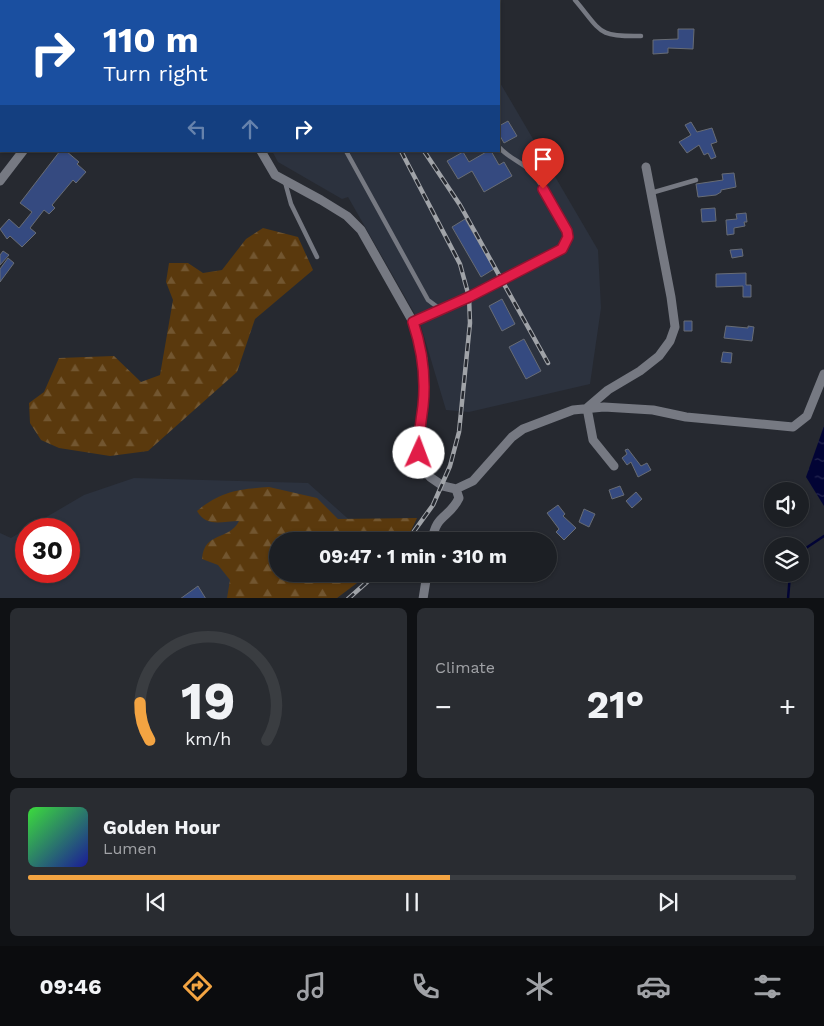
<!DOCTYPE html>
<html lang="en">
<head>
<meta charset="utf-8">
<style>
  :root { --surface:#1c1f24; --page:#292c31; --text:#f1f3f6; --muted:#a0a2a6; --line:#3a3d41; --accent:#f3a442 }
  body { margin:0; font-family:"Work Sans",sans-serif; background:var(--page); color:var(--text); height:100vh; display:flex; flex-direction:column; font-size:19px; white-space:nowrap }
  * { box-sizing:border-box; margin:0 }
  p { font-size:16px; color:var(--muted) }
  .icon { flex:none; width:28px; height:28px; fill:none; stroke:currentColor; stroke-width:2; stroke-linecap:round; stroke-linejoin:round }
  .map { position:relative; height:598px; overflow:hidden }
  .drawer { display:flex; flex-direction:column; gap:10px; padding:10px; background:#0f1114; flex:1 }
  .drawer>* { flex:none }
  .top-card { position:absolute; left:0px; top:0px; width:500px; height:152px; box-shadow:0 1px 4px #0004,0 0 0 1px var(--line); background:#1a4fa0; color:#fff; overflow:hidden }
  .controls { position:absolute; left:764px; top:482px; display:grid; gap:10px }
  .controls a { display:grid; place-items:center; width:45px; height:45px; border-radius:50%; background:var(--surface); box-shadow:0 1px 4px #0004,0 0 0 1px var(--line); font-size:25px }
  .speed { position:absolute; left:15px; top:518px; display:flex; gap:10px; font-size:25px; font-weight:700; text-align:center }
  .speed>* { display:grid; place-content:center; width:65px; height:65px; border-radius:50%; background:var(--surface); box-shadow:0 1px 4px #0004,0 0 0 1px var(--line); line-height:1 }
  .speed .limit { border:8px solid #d22; background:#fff; color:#111 }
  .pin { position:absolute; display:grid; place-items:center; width:42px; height:42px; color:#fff; margin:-51px -21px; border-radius:50% 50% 50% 0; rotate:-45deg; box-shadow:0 0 5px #0007 }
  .pin .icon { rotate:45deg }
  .me { position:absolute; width:55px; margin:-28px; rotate:2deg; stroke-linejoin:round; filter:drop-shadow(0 0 4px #0008) }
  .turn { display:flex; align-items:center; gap:18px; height:105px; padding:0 20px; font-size:22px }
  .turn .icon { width:65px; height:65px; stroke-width:2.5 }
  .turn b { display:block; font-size:35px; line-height:42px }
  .lanes { display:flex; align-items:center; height:48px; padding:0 20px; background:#0003; justify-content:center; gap:25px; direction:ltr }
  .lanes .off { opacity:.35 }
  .big { font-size:38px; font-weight:700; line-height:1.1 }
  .drawer .tile { flex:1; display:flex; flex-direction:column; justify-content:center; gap:8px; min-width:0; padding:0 18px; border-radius:8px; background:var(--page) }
  .drawer .dial { align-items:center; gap:0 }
  .dial svg { height:130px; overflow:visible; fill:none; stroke:var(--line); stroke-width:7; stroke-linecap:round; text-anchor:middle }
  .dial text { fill:var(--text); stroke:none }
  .song { display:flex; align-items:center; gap:15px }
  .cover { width:60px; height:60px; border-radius:8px; background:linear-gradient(135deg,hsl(120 70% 55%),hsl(240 70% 35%)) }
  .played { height:5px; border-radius:2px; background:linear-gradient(90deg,var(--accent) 55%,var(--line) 55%) }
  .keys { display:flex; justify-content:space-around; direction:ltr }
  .heat { display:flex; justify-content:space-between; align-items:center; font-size:28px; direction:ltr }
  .drawer .tiles { flex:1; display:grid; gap:10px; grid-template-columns:1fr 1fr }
  .tile:last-child { grid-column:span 2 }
  .trip { position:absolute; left:269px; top:532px; width:288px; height:50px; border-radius:25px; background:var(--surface); box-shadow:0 1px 4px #0004,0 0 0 1px var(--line); font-weight:700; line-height:50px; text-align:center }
  .dock { display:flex; height:80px; justify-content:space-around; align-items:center; background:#0b0c0e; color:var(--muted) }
  .dock .icon { width:35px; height:35px }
  .dock .current { color:var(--accent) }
  .dock b { font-size:22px; color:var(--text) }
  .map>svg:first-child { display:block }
  .built { fill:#2c323e }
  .forest { fill:url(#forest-firs) }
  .water { fill:url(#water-ripples) }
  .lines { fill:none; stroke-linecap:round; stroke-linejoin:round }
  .stream { stroke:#020435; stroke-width:2.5 }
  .building { fill:#354a80; stroke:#686c74 }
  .service { stroke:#767982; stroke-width:4.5 }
  .minor { stroke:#767982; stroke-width:9 }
  .rail-casing { stroke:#a0a3a8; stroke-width:4.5 }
  .rail { stroke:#262930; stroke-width:2.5; stroke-dasharray:8; stroke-linecap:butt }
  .route-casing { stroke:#92132f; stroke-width:12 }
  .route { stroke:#e11d48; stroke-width:9 }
</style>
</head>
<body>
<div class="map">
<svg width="824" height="599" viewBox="0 0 824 599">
  <defs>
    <pattern id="forest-firs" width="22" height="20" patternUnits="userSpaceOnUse" patternTransform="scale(1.25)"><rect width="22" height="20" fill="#5a390d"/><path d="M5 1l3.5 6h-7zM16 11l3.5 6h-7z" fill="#725630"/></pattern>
    <pattern id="water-ripples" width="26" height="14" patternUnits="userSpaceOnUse" patternTransform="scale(1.25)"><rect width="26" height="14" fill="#020435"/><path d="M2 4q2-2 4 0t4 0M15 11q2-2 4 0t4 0" fill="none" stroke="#272952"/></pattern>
  </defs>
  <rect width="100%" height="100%" fill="#262930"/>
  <path class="built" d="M190 0H454L455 1H191Z
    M499 81 598 250 601 308 590 384 469 412 446 410 420 323 348 197 342 199 278 162 272 151H499Z
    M134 478 308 483 373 541H278V574H366L337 598 0 599V533L11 538 26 529V571H69V529H26L84 495Z"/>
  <path class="forest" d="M263 228 298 237 313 270 255 319 237 372 148 451 110 456 59 448 41 440 30 423 29 403 44 392 59 358 114 356 141 382 160 375 173 300 166 282 169 263H188L203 273 222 270 246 239Z
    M269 487 317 498 338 519 417 518 409 535 403 541H278V574H369L337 598H227L230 580 218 565 202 559C204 531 229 541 239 521 222 521 207 528 197 511 221 491 240 489 269 487Z"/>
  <path class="water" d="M824 426V506L806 477Z"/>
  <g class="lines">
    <path class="stream" d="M800 552 824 536
      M788 599 790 574"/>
  </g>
  <path class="building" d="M678 29H694L693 49 668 48V53L653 54V40L678 39Z
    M508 121 517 136 504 143 499 134V126Z
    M691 122 697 132 712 128 717 142 711 144 716 157 711 159 708 153 704 155 699 145 687 153 679 142 691 135 685 125Z
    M60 151H66L79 162 77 164 86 172 76 183 73 180 52 205 55 208 49 214 44 210 30 228 36 233 22 247 10 236 7 239 0 229 9 219 19 228 32 212 20 203Z
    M488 151H491L499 165 504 162 512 176 484 192 472 171 458 179 447 161 463 152 469 162Z
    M734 173 736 187 721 190V192L716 195 698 197 696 184 723 180 722 174Z
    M715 208 716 221 702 222 701 209Z
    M746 213 747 222H744L745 226 734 228V234L727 235 726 220 737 219 736 214Z
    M465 219 494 269 481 277 452 227Z
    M742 249 743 256 732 258 730 250Z
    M3 251 9 255 0 265V255Z
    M8 258 14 263 0 282V269Z
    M746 273V285H751V297H743V286L716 287V274Z
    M502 299 515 324 502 331 489 306Z
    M684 321H692V331H684Z
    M726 326 748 328V326L754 327 752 341 724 338Z
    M524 339 541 371 526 379 509 347Z
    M723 352 732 353 731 363 721 362Z
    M628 449 641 466 647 463 651 470 638 477 631 462 627 465 622 458 627 454 625 450Z
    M620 486 624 495 612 499 609 490Z
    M636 492 642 499 632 508 626 501Z
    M558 505 565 514 563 516 576 528 564 540 556 532 559 529 547 513Z
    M584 509 595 514 589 527 579 522Z
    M198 586 206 599H180Z"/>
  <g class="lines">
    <path class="service" d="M253 0 254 1
      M412 0 413 1
      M575 0C602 32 597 37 641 36
      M346 151 428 300 440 309 469 297 562 249 568 237 567 231 535 175C525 163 509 159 499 147
      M285 182 291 204 317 257
      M651 193 696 180
      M413 322 440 309"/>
    <path class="minor" d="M173 0 174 1
      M137 1 141 0
      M0 41H1
      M261 151 275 175 321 200 347 216 361 230 413 322 423 359V405L418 439 419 453 423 467 430 477 443 486 456 489 473 481 512 437 523 429 573 410 604 407 653 410 686 417 793 427 807 416 824 374
      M0 181 23 151
      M614 466 593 440 587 408 608 390 640 371 659 356 670 341 675 327 671 297 646 167
      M432 541C436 513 449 519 459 498L456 489
      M423 599 427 574"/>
    <g class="rail-casing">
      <path id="rail" d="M315 0 316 1
        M401 151 460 264 469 297 470 323 459 432 450 466 433 505 407 541
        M424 151 460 205 548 363
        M348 599 376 574"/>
    </g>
    <use href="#rail" class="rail"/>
  </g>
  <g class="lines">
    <g class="route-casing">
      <path id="route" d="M419 453C418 437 421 422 423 406 426 378 422 349 413 322L469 297 562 249 568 237 567 231 543 189"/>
    </g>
    <use href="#route" class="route"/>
  </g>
</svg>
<div class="controls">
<a><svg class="icon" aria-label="sound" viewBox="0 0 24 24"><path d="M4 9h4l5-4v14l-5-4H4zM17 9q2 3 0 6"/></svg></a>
<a><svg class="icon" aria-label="layers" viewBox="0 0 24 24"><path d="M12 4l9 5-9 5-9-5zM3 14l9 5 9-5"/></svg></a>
</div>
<div class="speed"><div class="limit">30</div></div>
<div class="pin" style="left:543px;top:189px;background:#d93025"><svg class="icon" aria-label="arrive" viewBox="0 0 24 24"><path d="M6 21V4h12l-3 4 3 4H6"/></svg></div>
<svg class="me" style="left:419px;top:453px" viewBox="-20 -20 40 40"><circle r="19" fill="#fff"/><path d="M0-13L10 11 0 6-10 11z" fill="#e11d48"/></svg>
<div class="trip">09:47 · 1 min · 310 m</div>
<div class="top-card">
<div class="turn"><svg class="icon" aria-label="right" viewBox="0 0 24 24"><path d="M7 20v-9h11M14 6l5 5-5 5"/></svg><div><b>110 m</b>Turn right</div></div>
<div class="lanes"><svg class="icon off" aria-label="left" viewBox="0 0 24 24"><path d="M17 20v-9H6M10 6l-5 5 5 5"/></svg><svg class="icon off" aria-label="ahead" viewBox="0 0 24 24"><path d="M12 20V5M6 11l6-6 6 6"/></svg><svg class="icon" aria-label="right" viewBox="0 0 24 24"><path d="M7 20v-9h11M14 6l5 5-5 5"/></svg></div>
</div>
</div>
<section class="drawer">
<div class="tiles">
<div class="tile dial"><svg viewBox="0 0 100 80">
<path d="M14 69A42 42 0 1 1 86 69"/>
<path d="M14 69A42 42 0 0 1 8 46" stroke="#f3a442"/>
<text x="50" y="56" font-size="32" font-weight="700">19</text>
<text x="50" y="72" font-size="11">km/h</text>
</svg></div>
<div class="tile"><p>Climate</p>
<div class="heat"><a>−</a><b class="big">21°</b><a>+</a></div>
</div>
<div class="tile">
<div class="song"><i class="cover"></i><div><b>Golden Hour</b><p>Lumen</p></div></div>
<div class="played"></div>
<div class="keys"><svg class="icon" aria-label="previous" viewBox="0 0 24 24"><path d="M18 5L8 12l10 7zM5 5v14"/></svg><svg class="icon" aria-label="pause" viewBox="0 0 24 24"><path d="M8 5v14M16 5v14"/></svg><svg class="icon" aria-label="next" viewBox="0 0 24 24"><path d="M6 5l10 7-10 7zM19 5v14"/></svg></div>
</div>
</div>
</section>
<nav class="dock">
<b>09:46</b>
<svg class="icon current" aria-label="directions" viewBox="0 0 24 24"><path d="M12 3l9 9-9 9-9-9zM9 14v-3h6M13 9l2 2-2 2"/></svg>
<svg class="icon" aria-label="music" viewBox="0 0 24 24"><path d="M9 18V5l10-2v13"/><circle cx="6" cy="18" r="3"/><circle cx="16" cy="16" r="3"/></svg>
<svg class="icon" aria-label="phone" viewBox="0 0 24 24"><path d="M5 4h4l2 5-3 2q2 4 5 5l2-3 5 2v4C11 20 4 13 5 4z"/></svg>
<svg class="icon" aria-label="climate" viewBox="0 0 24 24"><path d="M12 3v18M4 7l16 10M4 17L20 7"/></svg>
<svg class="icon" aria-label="car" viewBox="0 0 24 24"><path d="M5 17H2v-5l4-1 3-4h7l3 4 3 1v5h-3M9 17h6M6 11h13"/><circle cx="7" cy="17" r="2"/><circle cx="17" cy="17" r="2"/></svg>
<svg class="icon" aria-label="filters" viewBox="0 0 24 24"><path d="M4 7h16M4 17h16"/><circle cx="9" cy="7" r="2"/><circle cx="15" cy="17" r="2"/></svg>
</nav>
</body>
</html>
